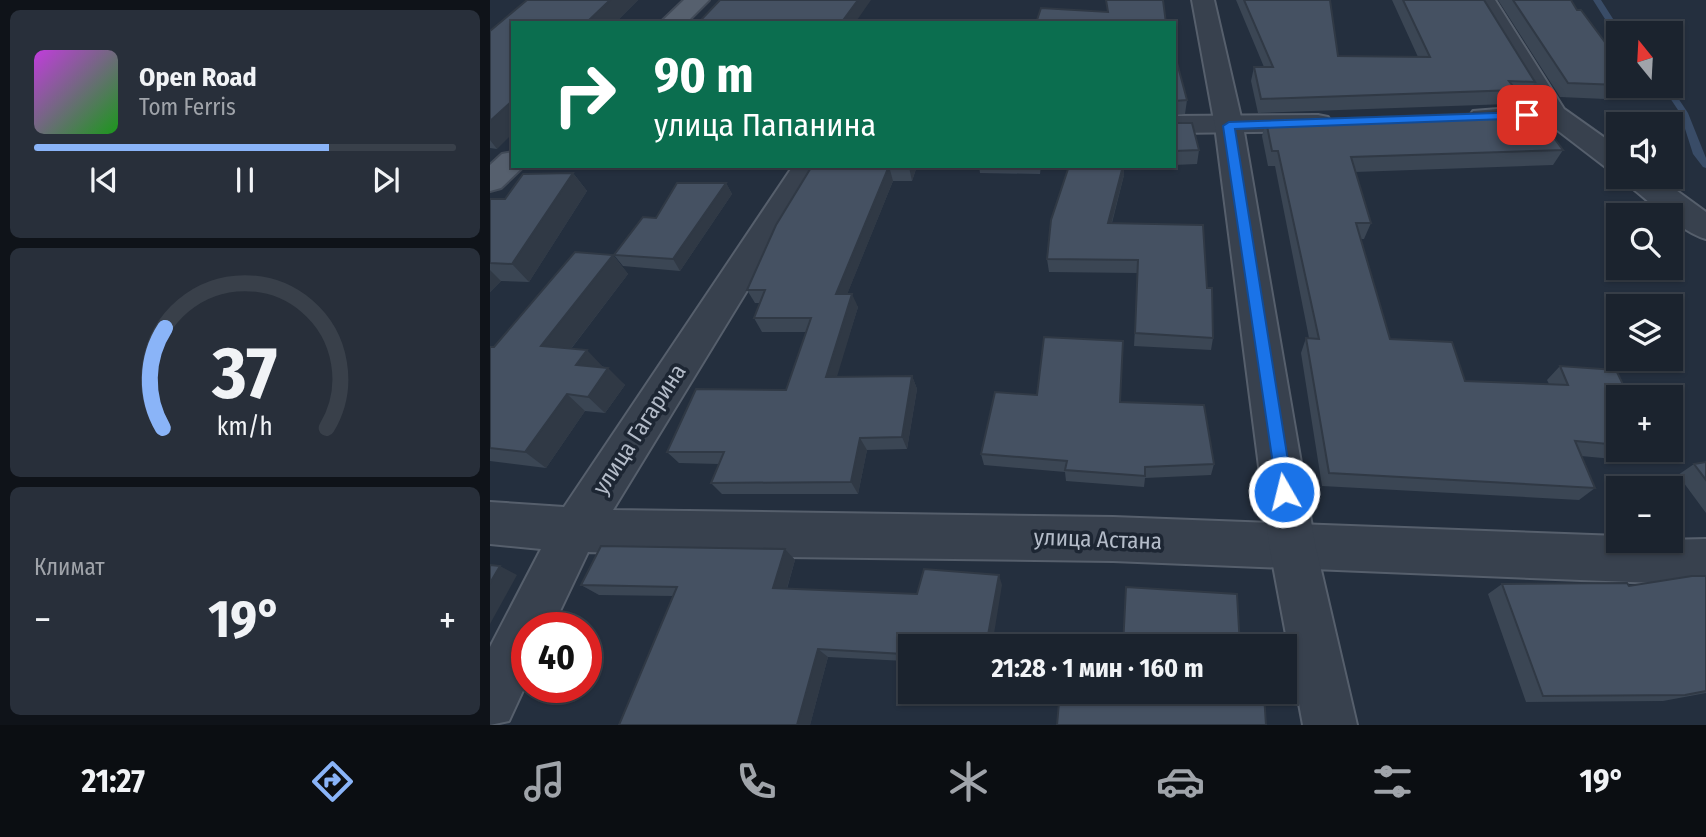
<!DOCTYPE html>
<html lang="ru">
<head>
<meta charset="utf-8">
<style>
  :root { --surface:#1b232e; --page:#282f3a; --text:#f1f3f6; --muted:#a0a4aa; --line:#39404a; --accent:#8ab4f8 }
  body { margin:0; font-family:"Fira Sans Condensed",sans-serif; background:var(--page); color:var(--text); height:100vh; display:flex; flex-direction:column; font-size:26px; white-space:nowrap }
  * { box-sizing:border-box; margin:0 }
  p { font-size:23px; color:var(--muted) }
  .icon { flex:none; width:38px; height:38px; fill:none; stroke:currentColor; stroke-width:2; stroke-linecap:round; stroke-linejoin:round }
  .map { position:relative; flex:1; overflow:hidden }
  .details { display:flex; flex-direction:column; gap:10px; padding:10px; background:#0f1319; width:490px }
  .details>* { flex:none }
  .hud { position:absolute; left:21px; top:21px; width:665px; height:147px; border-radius:0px; box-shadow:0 2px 5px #0004,0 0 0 2px var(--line); background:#0b6e4f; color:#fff; overflow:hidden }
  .needle { width:46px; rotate:342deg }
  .controls { position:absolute; left:1116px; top:21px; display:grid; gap:14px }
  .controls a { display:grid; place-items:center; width:77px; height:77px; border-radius:0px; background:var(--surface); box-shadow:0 2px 5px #0004,0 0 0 2px var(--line); font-size:35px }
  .speed { position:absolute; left:21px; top:612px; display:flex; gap:14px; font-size:35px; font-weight:700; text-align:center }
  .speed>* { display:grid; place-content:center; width:91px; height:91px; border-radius:50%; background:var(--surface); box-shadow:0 2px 5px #0004,0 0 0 2px var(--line); line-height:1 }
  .speed .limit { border:10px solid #d22; background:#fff; color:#111 }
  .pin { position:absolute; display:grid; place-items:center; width:60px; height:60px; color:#fff; margin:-30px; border-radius:14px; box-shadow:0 4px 10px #0006 }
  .me { position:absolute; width:77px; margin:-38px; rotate:352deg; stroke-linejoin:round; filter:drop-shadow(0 0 5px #0008) }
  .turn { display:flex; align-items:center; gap:24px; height:147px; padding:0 28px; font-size:32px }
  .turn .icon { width:91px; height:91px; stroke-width:2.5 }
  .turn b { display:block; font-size:49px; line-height:60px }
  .big { font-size:52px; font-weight:700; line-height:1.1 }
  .details .card { flex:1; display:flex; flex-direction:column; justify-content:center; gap:10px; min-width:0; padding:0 24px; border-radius:10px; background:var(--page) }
  .details .dial { align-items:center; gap:0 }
  .dial svg { height:182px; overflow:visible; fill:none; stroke:var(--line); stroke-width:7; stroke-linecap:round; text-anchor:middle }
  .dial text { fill:var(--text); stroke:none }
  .song { display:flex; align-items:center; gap:21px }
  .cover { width:84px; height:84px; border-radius:10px; background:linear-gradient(135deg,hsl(290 70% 55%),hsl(120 70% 35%)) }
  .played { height:7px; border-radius:4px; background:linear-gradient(90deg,var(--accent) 70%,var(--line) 70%) }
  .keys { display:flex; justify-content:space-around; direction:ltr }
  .heat { display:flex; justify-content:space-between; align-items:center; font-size:38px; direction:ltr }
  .trip { position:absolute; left:408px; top:634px; width:399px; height:70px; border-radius:0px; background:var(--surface); box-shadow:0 2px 5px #0004,0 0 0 2px var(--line); font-weight:700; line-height:70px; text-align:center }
  .tabs { display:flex; height:112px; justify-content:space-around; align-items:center; background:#0b0e12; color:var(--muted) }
  .tabs .icon { width:49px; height:49px }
  .tabs .current { color:var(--accent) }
  .tabs b { font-size:32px; color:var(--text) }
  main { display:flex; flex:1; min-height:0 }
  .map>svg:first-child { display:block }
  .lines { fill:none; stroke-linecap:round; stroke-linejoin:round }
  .stream { fill:#394c67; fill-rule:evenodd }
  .minor-casing { stroke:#565f6c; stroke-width:4 }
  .tertiary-casing { stroke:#565f6c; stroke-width:4 }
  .primary-casing { stroke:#414a57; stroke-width:4 }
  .minor { fill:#38414e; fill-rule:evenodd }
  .tertiary { fill:#38414e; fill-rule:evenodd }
  .primary { fill:#56606e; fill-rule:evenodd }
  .wall { fill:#3b4654 }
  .shaded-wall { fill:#303945 }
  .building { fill:#455162; stroke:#303945; stroke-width:2 }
  .route { fill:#1a73e8; stroke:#114b97; stroke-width:2 }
  .labels { text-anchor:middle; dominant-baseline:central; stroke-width:7; stroke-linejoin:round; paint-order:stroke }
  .street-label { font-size:23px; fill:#b4bcc9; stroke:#1d2633 }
</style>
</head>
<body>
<main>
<section class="details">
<div class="card">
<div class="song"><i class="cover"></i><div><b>Open Road</b><p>Tom Ferris</p></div></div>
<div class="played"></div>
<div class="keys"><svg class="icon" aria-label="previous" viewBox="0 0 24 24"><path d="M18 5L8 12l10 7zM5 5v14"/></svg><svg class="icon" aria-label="pause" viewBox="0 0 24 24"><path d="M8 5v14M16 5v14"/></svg><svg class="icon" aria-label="next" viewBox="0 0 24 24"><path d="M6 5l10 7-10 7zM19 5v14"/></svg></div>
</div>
<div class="card dial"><svg viewBox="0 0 100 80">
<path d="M14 69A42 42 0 1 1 86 69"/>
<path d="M14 69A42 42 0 0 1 15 25" stroke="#8ab4f8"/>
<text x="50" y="56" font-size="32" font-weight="700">37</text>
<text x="50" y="72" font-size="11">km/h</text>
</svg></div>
<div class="card"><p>Климат</p>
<div class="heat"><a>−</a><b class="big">19°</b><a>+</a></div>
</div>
</section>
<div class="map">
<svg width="1216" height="725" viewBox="0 0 1216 725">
  <rect width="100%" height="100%" fill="#242f3e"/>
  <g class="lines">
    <path class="stream" d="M1103 0H1111L1132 33H1129V37L1125 35Z
      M1172 86H1180L1198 113 1216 158V168L1213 167 1203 154 1190 113Z"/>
    <g class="minor-casing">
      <path id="minor" d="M983 0H1005L1074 109 1129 148V171L1118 169 1058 123 993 125 983 123 979 117 983 111 1046 106Z
        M828 115 838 117 842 123 838 129 828 131 684 133V116Z
        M303 166H333L123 510 623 517 1129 536V541L1216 539V585L623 561 201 556 98 552 62 628H37V682L19 721 0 725V647L51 549 0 544V502L74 507Z
        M1133 177H1168L1216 212V239C1191 232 1159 201 1137 184Z"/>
    </g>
    <g class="tertiary-casing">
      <path id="tertiary" d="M702 0H724L753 126 825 544 867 725H813L779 544 725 126Z"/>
    </g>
    <g class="primary-casing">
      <path id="primary" d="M194 0H219L196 23H170Z
        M23 152V166H34L11 188 0 191V165L12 154Z"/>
    </g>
    <use href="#minor" class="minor"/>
    <use href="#tertiary" class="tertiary"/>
    <use href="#primary" class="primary"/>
  </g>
  <path class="wall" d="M37 0H148L125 23H23L7 149 0 148V31Z
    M746 0H840L848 56 928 57 902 0H994L1045 82 1037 96 1023 95 1018 104 768 113 761 81 764 67H774Z
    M1008 0H1081L1129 86H1148L1138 100 1070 97Z
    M684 59 697 100 695 114 684 115Z
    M684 121 709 150 707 164 684 165Z
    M776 121 1073 150 1063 165 865 172 881 223 874 239H870L900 339 975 381 1059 384 1057 380 1070 366 1129 397V450H1159L1145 461 1091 456 1105 488 1089 500 832 486 811 353 816 338H819L785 166H778L772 136Z
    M322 166H427L422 181H403L357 294 368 307 346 377 422 376 427 389 417 449 377 450 368 494H232L221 483 229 464 189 463 177 452 296 390 317 332H272L264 318 270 303H265L257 290Z
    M489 166H551L550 174 490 173Z
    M83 173 97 191 39 282 11 281 0 292V199H15Z
    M634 175 622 223 717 288 723 338 721 350 644 346 648 273 559 272 557 259Z
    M236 183 242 194 190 271 133 266 124 255 166 218Z
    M123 255 138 274 81 349 114 367 135 385 115 413 95 411 56 468 0 461V347H4Z
    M630 402 724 464 721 475 655 478 654 487 576 481 575 472 494 465 491 454Z
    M1216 462V513L1188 475 1204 464Z
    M295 549 305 560 297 589 427 594 512 585 420 646V665L415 661 338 657 320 725H129L183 596 109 595 91 585Z
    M1216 576V693L1173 701 1036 702 998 594 1012 584 1139 586Z"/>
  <path class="shaded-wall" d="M120 0H148L125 23H96Z
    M368 0H381L365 23H351Z
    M23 100V133L7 149 0 140V121Z
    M399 166 403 181 352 307 346 294Z
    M419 166H427L422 181 419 167Z
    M633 166H634V175L618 236V223Z
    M83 173 97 191 39 282 22 264Z
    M236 183 242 194 190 271 183 259Z
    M123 255 138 274 70 363 51 346Z
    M0 270 11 281 0 292Z
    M362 294 368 307 343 390 336 377Z
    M97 350 114 368 86 365Z
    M118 368 135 385 115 413 98 397Z
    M422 376 427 389 417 449 412 437Z
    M77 394 95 411 56 468 35 452Z
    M370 438 377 450 368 494 361 482Z
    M295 549 305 560 294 598 283 588Z
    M10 566 27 575 0 624V583Z
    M509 575 512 585 502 646H496Z
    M328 649 338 657 320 725H307Z"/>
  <path class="building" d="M37 0H120L96 23H23V100L0 121V31Z
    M230 0H368L351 23H208Z
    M616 0H673L676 23H546L551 8 618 12Z
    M754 0H840L848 56 940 57 913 0H994L1045 82 1019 81 1026 90 771 99 764 67H783Z
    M1023 0H1081L1087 10H1091L1129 61V85L1078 83Z
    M684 59H686L697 100 684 101Z
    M1044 111 1073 150 861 157 881 223H866L900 339 962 342 975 381 1078 385 1070 366 1126 370 1139 397H1129V445L1085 441 1105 488 839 473 816 338 829 339 788 151H782L776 121Z
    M684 121 685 123H702L709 150 684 151Z
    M322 166H419H399L346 294H362L336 377 422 376 412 437 370 438 361 482 221 483 234 452H177L206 389 296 390 321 318H264L275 290H257L286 225Z
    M579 166H633L618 223 713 225 717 288H722L723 338 645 333 648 260 557 259 561 220Z
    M83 173 22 264 0 263V199H15L33 174Z
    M187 183H236L183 259 124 255 153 217 166 218Z
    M85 252 123 255 51 346 97 350 86 365 118 368 98 397 77 394 35 452 0 448V347H4Z
    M554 337 633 341 630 402 714 405 724 464 655 467V476L575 470 577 461 491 454 505 392 547 395Z
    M1216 462V480L1204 464Z
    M111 546 295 549 283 588 427 594 434 569 509 575 496 646H420V658H412L413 654 328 649 307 725H129L187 587 91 585Z
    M0 565 10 566 0 583Z
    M1202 576H1216V691L1195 695 1053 696 1012 584 1137 583 1139 586Z
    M636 587 747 594 750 646H633Z
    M570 691H753V693L774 694 776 725H567Z"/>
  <path class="route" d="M1037 112 1041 113V118L745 129 803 492 801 498 794 500 788 498 733 126 739 122Z"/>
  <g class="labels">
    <g class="street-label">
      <text transform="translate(149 429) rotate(-57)">улица Гагарина</text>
      <text transform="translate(608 539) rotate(2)">улица Астана</text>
    </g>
  </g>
</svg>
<div class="controls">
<a><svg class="needle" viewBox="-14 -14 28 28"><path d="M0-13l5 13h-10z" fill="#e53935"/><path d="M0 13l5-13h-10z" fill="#a0a4aa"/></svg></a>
<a><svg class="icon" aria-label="sound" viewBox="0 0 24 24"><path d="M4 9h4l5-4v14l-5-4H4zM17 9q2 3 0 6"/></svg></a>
<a><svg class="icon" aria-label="search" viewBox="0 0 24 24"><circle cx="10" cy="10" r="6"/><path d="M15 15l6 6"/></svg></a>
<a><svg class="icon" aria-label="layers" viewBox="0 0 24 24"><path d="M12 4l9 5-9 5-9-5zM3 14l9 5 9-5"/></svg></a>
<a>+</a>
<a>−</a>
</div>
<div class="speed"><div class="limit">40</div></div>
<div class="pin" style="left:1037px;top:115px;background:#d93025"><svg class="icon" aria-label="arrive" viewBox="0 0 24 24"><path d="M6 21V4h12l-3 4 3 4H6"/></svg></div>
<svg class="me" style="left:794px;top:492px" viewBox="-20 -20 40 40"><circle r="17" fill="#1a73e8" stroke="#fff" stroke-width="3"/><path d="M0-11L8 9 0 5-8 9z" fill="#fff"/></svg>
<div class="trip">21:28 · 1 мин · 160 m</div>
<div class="hud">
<div class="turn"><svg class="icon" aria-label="right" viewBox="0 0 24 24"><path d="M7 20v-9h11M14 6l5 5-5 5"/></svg><div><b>90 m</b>улица Папанина</div></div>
</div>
</div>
</main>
<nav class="tabs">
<b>21:27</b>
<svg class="icon current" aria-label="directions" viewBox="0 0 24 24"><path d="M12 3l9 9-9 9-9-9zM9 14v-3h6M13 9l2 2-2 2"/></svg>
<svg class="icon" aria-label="music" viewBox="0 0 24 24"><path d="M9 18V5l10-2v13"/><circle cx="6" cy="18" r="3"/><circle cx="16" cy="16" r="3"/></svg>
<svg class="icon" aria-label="phone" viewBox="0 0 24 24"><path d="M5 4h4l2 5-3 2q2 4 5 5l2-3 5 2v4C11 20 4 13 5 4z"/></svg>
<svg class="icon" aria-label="climate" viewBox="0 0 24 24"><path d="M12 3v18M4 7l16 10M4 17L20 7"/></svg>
<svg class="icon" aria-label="car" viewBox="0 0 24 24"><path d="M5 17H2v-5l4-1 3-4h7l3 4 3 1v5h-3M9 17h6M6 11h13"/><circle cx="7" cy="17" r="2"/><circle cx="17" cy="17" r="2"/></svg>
<svg class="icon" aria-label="filters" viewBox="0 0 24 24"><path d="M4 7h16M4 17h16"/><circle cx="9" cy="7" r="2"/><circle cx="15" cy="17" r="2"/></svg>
<b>19°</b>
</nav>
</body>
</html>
